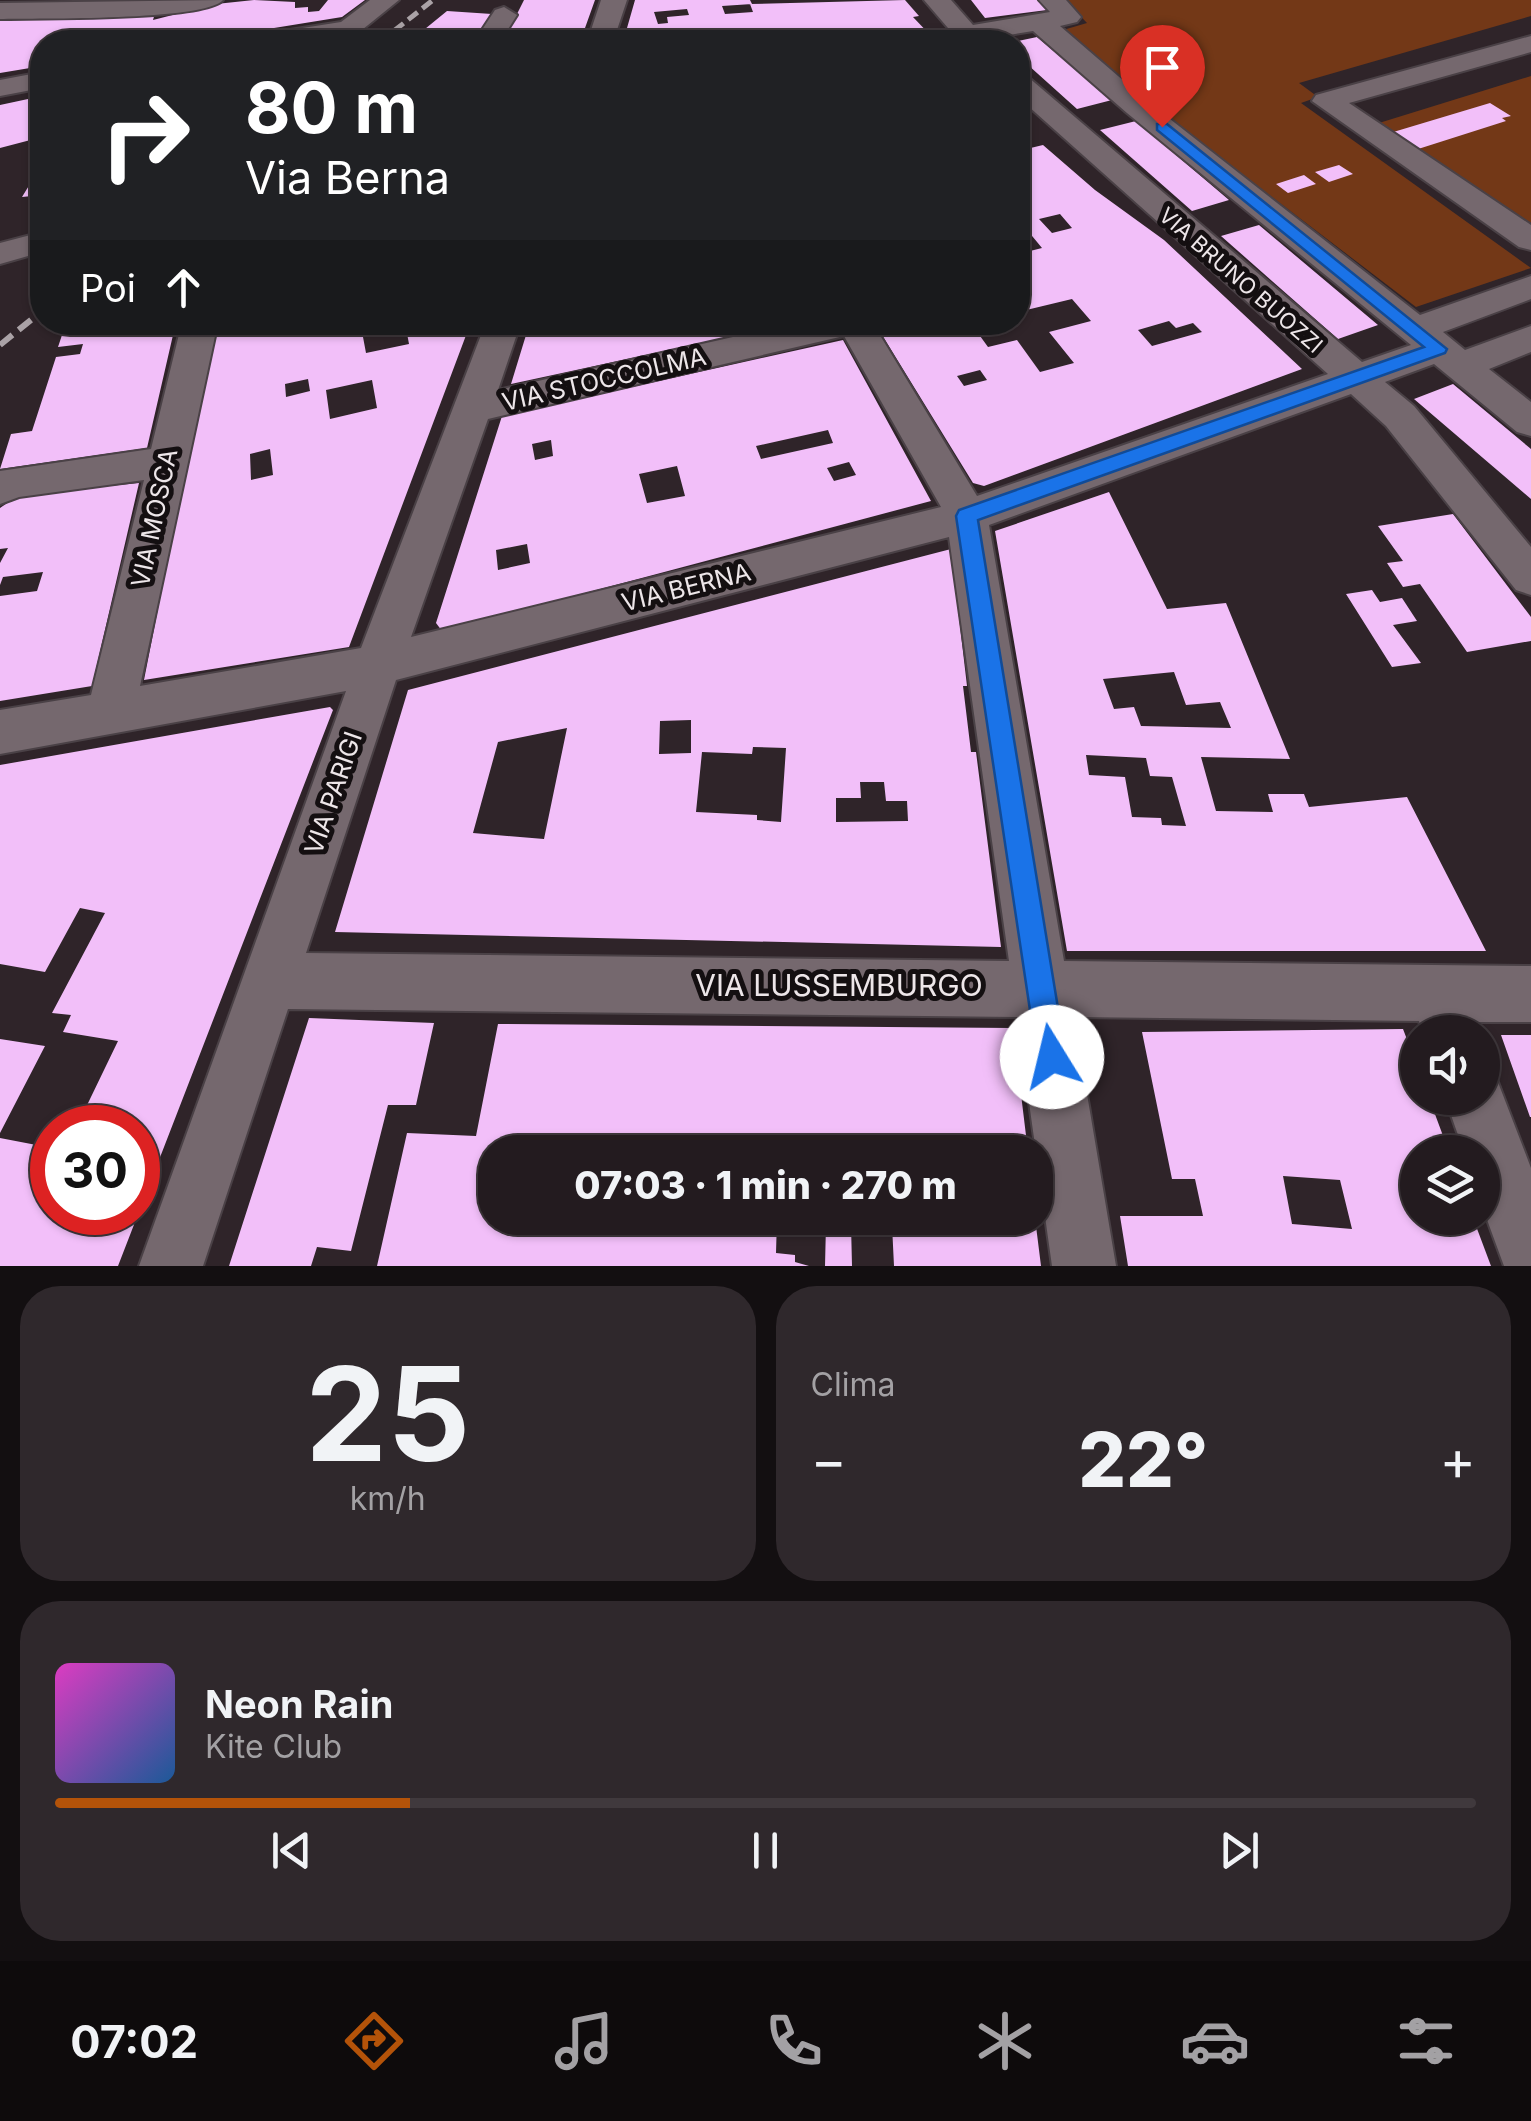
<!DOCTYPE html>
<html lang="it">
<head>
<meta charset="utf-8">
<style>
  :root { --surface:#231b1f; --page:#2f282c; --text:#f1f3f6; --muted:#a3a1a4; --line:#40393d; --accent:#b45309 }
  body { margin:0; font-family:Inter,sans-serif; background:var(--page); color:var(--text); height:100vh; display:flex; flex-direction:column; font-size:38px; white-space:nowrap }
  * { box-sizing:border-box; margin:0 }
  p { font-size:32px; color:var(--muted) }
  .icon { flex:none; width:55px; height:55px; fill:none; stroke:currentColor; stroke-width:2; stroke-linecap:round; stroke-linejoin:round }
  .map { position:relative; height:1266px; overflow:hidden }
  .side { display:flex; flex-direction:column; gap:20px; padding:20px; background:#130f11; flex:1 }
  .side>* { flex:none }
  .guide { position:absolute; left:30px; top:30px; width:1000px; height:305px; border-radius:40px; box-shadow:0 2px 8px #0004,0 0 0 2px var(--line); background:#202124; color:#fff; overflow:hidden }
  .controls { position:absolute; left:1400px; top:1015px; display:grid; gap:20px }
  .controls a { display:grid; place-items:center; width:100px; height:100px; border-radius:50%; background:var(--surface); box-shadow:0 2px 8px #0004,0 0 0 2px var(--line); font-size:50px }
  .speed { position:absolute; left:30px; top:1105px; display:flex; gap:20px; font-size:50px; font-weight:700; text-align:center }
  .speed>* { display:grid; place-content:center; width:130px; height:130px; border-radius:50%; background:var(--surface); box-shadow:0 2px 8px #0004,0 0 0 2px var(--line); line-height:1 }
  .speed .limit { border:15px solid #d22; background:#fff; color:#111 }
  .pin { position:absolute; display:grid; place-items:center; width:85px; height:85px; color:#fff; margin:-102px -42px; border-radius:50% 50% 50% 0; rotate:-45deg; box-shadow:0 0 10px #0007 }
  .pin .icon { rotate:45deg }
  .me { position:absolute; width:110px; margin:-55px; rotate:351deg; stroke-linejoin:round; filter:drop-shadow(0 0 8px #0008) }
  .turn { display:flex; align-items:center; gap:35px; height:210px; padding:0 50px; font-size:45px }
  .turn .icon { width:130px; height:130px; stroke-width:2.5 }
  .turn b { display:block; font-size:70px; line-height:85px }
  .then { display:flex; align-items:center; height:95px; padding:0 50px; background:#0003; gap:20px; font-size:38px }
  .big { font-size:75px; font-weight:800; line-height:1.1 }
  .side .card { flex:1; display:flex; flex-direction:column; justify-content:center; gap:15px; min-width:0; padding:0 35px; border-radius:40px; background:var(--page) }
  .side .dial { align-items:center; gap:0 }
  .dial b { font-size:130px; line-height:1 }
  .song { display:flex; align-items:center; gap:30px }
  .cover { width:120px; height:120px; border-radius:15px; background:linear-gradient(135deg,hsl(310 70% 55%),hsl(210 70% 35%)) }
  .played { height:10px; border-radius:5px; background:linear-gradient(90deg,var(--accent) 25%,var(--line) 25%) }
  .keys { display:flex; justify-content:space-around; direction:ltr }
  .heat { display:flex; justify-content:space-between; align-items:center; font-size:55px; direction:ltr }
  .side .tiles { flex:1; display:grid; gap:20px; grid-template-columns:1fr 1fr }
  .card:last-child { grid-column:span 2 }
  .trip { position:absolute; left:478px; top:1135px; width:575px; height:100px; border-radius:40px; background:var(--surface); box-shadow:0 2px 8px #0004,0 0 0 2px var(--line); font-weight:800; line-height:100px; text-align:center }
  .dock { display:flex; height:160px; justify-content:space-around; align-items:center; background:#0e0b0c; color:var(--muted) }
  .dock .icon { width:70px; height:70px }
  .dock .active { color:var(--accent) }
  .dock b { font-size:45px; color:var(--text) }
  .map>svg:first-child { display:block }
  .green { fill:#733817 }
  .building { fill:#f2bff9; fill-rule:evenodd }
  .lines { fill:none; stroke-linecap:round; stroke-linejoin:round }
  .minor-casing { stroke:#4a4146; stroke-width:4 }
  .minor { fill:#75686e; fill-rule:evenodd }
  .rail-far1 { stroke:#aaa2a6; stroke-width:5; stroke-dasharray:12 6; stroke-linecap:butt }
  .rail { stroke:#aaa2a6; stroke-width:6; stroke-dasharray:16 8; stroke-linecap:butt }
  .route { fill:#1a73e8; stroke:#114b97; stroke-width:2.5 }
  .labels { text-anchor:middle; dominant-baseline:central; stroke-width:10; stroke-linejoin:round; paint-order:stroke }
  .far-street-label { font-size:22px; fill:#ede6e9; stroke:#140f11 }
  .street-label { font-size:25px; fill:#ede6e9; stroke:#140f11 }
  .near-street-label { font-size:30px; fill:#ede6e9; stroke:#140f11 }
</style>
</head>
<body>
<div class="map">
<svg width="1531" height="1266" viewBox="0 0 1531 1266">
  <rect width="100%" height="100%" fill="#2f2429"/>
  <path class="green" d="M1065 0H1531V16L1299 83 1318 97 1301 103 1531 268 1416 307 1149 103 1063 30 1087 23Z
    M1531 76V223L1379 123Z"/>
  <path class="building" d="M254 0 295 2V8L308 7V12L319 11 328 0H365L342 17 187 42H82L85 38H65L59 36 62 33H55L42 42V66L0 73V18L155 13 153 20 216 4Z
    M524 0H595L580 42H503Z
    M635 0H750L752 4 722 6 725 14 753 12 750 4 905 0 919 16 913 17 933 38 928 40 932 42H870L860 30 845 41 819 42H794L793 39 623 42ZM687 9 689 15 667 17 668 23 658 24 654 12Z
    M971 0H1038L1047 10 985 18Z
    M447 11 492 14 476 42H409Z
    M1037 37 1112 100 1077 109 1018 56V41Z
    M42 96V137L0 148V105Z
    M1490 103 1511 116 1502 118 1506 121 1415 150 1390 133Z
    M1136 121 1229 200 1192 211 1100 130Z
    M1043 145 1095 190 1164 240 1302 369 984 486 973 483 874 322H970L988 347 1017 340 1040 372 1074 363 1049 332 1091 321 1072 299 1018 312V254L1042 248 1018 219V151ZM1060 214 1072 228 1052 233 1039 219ZM1169 321 1176 328 1193 323 1202 332 1152 346 1138 330ZM980 370 987 380 964 386 957 376Z
    M1339 165 1353 174 1329 182 1315 172Z
    M1304 175 1316 184 1288 193 1276 184Z
    M42 178V195L22 197 33 179Z
    M1259 225 1378 325 1338 339 1221 236Z
    M95 322H176L147 448 0 469 11 434 32 431 56 357 80 354 83 344 58 347 63 332 93 328Z
    M471 322 349 647 144 680 214 324ZM406 328 409 344 366 353 363 337ZM308 379 310 391 286 397 285 384ZM372 380 377 408 330 419 326 390ZM270 449 273 475 251 480 250 454Z
    M530 322H576L579 331 592 329 590 322 790 324 511 384Z
    M843 340 931 501 442 631 436 623 502 416ZM828 430 833 443 761 459 756 446ZM551 440 553 456 535 460 532 444ZM849 462 856 475 834 481 827 468ZM677 466 685 496 647 503 639 474ZM527 544 530 563 498 570 496 550Z
    M1453 384 1531 449V499L1414 399Z
    M139 483 92 686 0 701V596L37 591 43 572 3 577 0 585V563L8 548 0 549V508L19 495Z
    M1109 492 1167 609 1226 603 1290 759 1201 757 1216 811 1273 812 1268 794H1304L1309 807 1407 797 1486 951H1067L995 531ZM1174 672 1186 705 1220 702 1231 728 1141 726 1134 707 1114 709 1103 679ZM1086 755 1146 758 1150 776 1172 777 1186 826 1162 825 1161 818 1132 817 1125 777 1089 775Z
    M1453 514 1531 617V641L1467 652 1420 584 1403 587 1387 563 1403 561 1378 526Z
    M951 549 967 686H963L971 752H976L1001 947 335 932 408 690ZM691 720V753L659 754 660 721ZM567 728 544 839 473 833 498 742ZM753 747 786 748 781 822 757 820V815L696 812 702 752 752 754ZM860 782H884L886 801H907L908 821 836 822V798H861Z
    M1372 590 1380 602 1402 598 1417 621 1393 625 1421 663 1392 667 1346 594Z
    M330 707 333 710 118 1266H0V1138L52 1148V1212H138V1128H76L118 1041 63 1032 71 1015 52 1013 105 913 80 908 45 972 0 964V765Z
    M309 1018 434 1023 416 1105H388L351 1251 317 1247 311 1266H229Z
    M498 1024 1013 1028 1028 1152H681L682 1140 660 1139 659 1152H637L638 1139H607L606 1152H495V1218H719V1222H750V1218H777L776 1253 795 1255V1262L809 1266H377L407 1133 476 1136Z
    M1403 1029 1418 1068V1098H1429L1449 1152H1418V1218H1473L1491 1266H1128L1120 1216H1203L1195 1179H1172L1142 1032ZM1283 1176 1340 1180 1352 1229 1292 1224Z
    M1501 1035H1531V1117H1530Z
    M0 1039 45 1046 0 1133Z
    M782 1218H1035L1041 1266H894L892 1225 851 1224 852 1266H825L826 1224Z"/>
  <g class="lines">
    <g class="minor-casing">
      <path id="minor" d="M223 0C205 21 36 18 0 19V3Z
        M370 0H399L347 42H251L264 34 341 22Z
        M601 0H627L613 42H587Z
        M924 0H951L973 25 1050 12 1039 0H1066L1081 17 1077 22 1060 26 1147 101 1420 315 1531 276V299L1443 332 1465 350 1531 326V352L1489 369 1531 402V436L1517 432 1434 364 1385 382 1414 406 1531 547V595L1516 590 1386 426 1351 394 989 525 1064 961 1531 966V1022H1476L1480 1032H1422L1419 1021 1074 1017 1116 1266H1052L1017 1017 288 1009 203 1266H139L346 691 0 754V710L91 695 144 480 19 497 0 504V471L151 449 182 322H218L140 686 361 648 486 322H521L498 390 799 322H872L977 496 1328 374 1018 97V75L1028 77 1362 362 1411 345 1127 113 1033 31 985 39 987 42H960ZM844 336 941 507 411 637 488 419ZM949 537 1009 961 306 953 396 680Z
        M504 7 517 15 500 42H474L495 10Z
        M1531 36V52L1349 103 1531 225V250L1519 247 1312 101 1316 95Z
        M42 72V88L0 96V80Z
        M42 232V252L0 264V243Z
        M1482 1071 1496 1077 1531 1168V1266H1504L1482 1206V1152H1464L1445 1098H1482Z"/>
    </g>
    <use href="#minor" class="minor"/>
    <path class="rail-far1" d="M380 42 433 0"/>
    <path class="rail" d="M0 345 42 311"/>
  </g>
  <path class="route" d="M1157 124H1167L1447 349 1445 353 978 520 1066 1057 1062 1067 1052 1071 1041 1067 1037 1057 956 516 959 510 1424 347 1157 130Z"/>
  <g class="labels">
    <g class="far-street-label">
      <text transform="translate(1241 280) rotate(41)">VIA BRUNO BUOZZI</text>
    </g>
    <g class="street-label">
      <text transform="translate(604 379) rotate(-13)">VIA STOCCOLMA</text>
      <text transform="translate(154 518) rotate(-78)">VIA MOSCA</text>
      <text transform="translate(686 587) rotate(-14)">VIA BERNA</text>
      <text transform="translate(333 793) rotate(-71)">VIA PARIGI</text>
    </g>
    <g class="near-street-label">
      <text x="839" y="985">VIA LUSSEMBURGO</text>
    </g>
  </g>
</svg>
<div class="controls">
<a><svg class="icon" aria-label="sound" viewBox="0 0 24 24"><path d="M4 9h4l5-4v14l-5-4H4zM17 9q2 3 0 6"/></svg></a>
<a><svg class="icon" aria-label="layers" viewBox="0 0 24 24"><path d="M12 4l9 5-9 5-9-5zM3 14l9 5 9-5"/></svg></a>
</div>
<div class="speed"><div class="limit">30</div></div>
<div class="pin" style="left:1162px;top:127px;background:#d93025"><svg class="icon" aria-label="arrive" viewBox="0 0 24 24"><path d="M6 21V4h12l-3 4 3 4H6"/></svg></div>
<svg class="me" style="left:1052px;top:1057px" viewBox="-20 -20 40 40"><circle r="19" fill="#fff"/><path d="M0-13L10 11 0 6-10 11z" fill="#1a73e8"/></svg>
<div class="trip">07:03 · 1 min · 270 m</div>
<div class="guide">
<div class="turn"><svg class="icon" aria-label="right" viewBox="0 0 24 24"><path d="M7 20v-9h11M14 6l5 5-5 5"/></svg><div><b>80 m</b>Via Berna</div></div>
<div class="then">Poi<svg class="icon" aria-label="ahead" viewBox="0 0 24 24"><path d="M12 20V5M6 11l6-6 6 6"/></svg></div>
</div>
</div>
<section class="side">
<div class="tiles">
<div class="card dial"><b>25</b><p>km/h</p></div>
<div class="card"><p>Clima</p>
<div class="heat"><a>−</a><b class="big">22°</b><a>+</a></div>
</div>
<div class="card">
<div class="song"><i class="cover"></i><div><b>Neon Rain</b><p>Kite Club</p></div></div>
<div class="played"></div>
<div class="keys"><svg class="icon" aria-label="previous" viewBox="0 0 24 24"><path d="M18 5L8 12l10 7zM5 5v14"/></svg><svg class="icon" aria-label="pause" viewBox="0 0 24 24"><path d="M8 5v14M16 5v14"/></svg><svg class="icon" aria-label="next" viewBox="0 0 24 24"><path d="M6 5l10 7-10 7zM19 5v14"/></svg></div>
</div>
</div>
</section>
<nav class="dock">
<b>07:02</b>
<svg class="icon active" aria-label="directions" viewBox="0 0 24 24"><path d="M12 3l9 9-9 9-9-9zM9 14v-3h6M13 9l2 2-2 2"/></svg>
<svg class="icon" aria-label="music" viewBox="0 0 24 24"><path d="M9 18V5l10-2v13"/><circle cx="6" cy="18" r="3"/><circle cx="16" cy="16" r="3"/></svg>
<svg class="icon" aria-label="phone" viewBox="0 0 24 24"><path d="M5 4h4l2 5-3 2q2 4 5 5l2-3 5 2v4C11 20 4 13 5 4z"/></svg>
<svg class="icon" aria-label="climate" viewBox="0 0 24 24"><path d="M12 3v18M4 7l16 10M4 17L20 7"/></svg>
<svg class="icon" aria-label="car" viewBox="0 0 24 24"><path d="M5 17H2v-5l4-1 3-4h7l3 4 3 1v5h-3M9 17h6M6 11h13"/><circle cx="7" cy="17" r="2"/><circle cx="17" cy="17" r="2"/></svg>
<svg class="icon" aria-label="filters" viewBox="0 0 24 24"><path d="M4 7h16M4 17h16"/><circle cx="9" cy="7" r="2"/><circle cx="15" cy="17" r="2"/></svg>
</nav>
</body>
</html>
